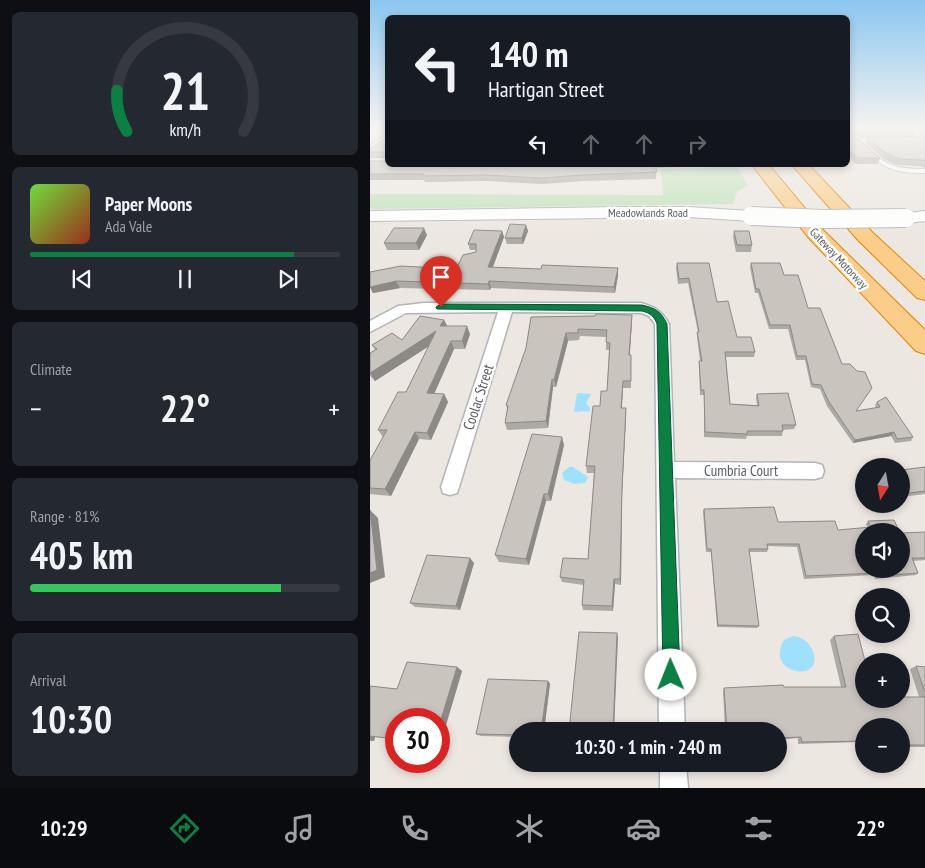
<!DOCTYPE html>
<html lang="en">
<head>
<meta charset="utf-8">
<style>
  :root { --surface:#171b24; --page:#242831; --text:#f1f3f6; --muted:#9ea1a6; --line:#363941; --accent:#0b8043 }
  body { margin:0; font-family:"PT Sans Narrow",sans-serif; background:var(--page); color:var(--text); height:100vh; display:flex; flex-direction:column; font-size:19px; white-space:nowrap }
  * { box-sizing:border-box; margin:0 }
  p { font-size:16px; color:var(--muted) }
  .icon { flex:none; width:28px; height:28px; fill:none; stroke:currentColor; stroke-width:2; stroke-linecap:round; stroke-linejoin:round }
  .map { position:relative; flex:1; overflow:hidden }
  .panel { display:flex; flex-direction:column; gap:12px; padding:12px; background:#0d0f14; width:370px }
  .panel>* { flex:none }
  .guide { position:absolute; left:15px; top:15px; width:465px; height:152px; border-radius:8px; box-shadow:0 2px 8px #0003; background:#171b24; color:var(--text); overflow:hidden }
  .needle { width:32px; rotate:191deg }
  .controls { position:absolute; left:485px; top:458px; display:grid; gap:10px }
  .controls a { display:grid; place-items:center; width:55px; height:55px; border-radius:50%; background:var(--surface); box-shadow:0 2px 8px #0003; font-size:25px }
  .speed { position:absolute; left:15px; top:708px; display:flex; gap:10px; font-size:25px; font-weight:700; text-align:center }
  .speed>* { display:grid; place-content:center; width:65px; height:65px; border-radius:50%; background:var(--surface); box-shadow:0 2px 8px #0003; line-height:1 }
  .speed .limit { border:8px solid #d22; background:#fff; color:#111 }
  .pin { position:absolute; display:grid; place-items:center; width:42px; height:42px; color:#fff; margin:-51px -21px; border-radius:50% 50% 50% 0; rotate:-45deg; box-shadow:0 0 5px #0007 }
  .pin .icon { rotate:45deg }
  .me { position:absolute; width:55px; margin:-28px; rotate:359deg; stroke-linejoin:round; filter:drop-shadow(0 0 4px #0008) }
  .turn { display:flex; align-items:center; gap:18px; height:105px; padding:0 20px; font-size:22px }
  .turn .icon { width:65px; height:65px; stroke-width:2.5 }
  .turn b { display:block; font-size:35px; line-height:42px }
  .lanes { display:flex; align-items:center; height:48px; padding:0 20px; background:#0003; justify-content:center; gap:25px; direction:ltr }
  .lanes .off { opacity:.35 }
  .big { font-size:38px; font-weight:800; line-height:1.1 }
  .panel .widget { flex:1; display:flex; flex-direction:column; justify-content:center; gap:8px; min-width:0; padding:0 18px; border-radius:8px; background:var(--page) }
  .panel .dial { align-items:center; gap:0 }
  .dial svg { height:130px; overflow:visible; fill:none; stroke:var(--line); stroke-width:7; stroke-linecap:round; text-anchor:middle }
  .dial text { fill:var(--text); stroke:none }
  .song { display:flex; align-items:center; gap:15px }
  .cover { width:60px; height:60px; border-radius:8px; background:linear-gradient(135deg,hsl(100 70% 55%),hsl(10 70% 35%)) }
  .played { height:5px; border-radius:2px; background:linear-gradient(90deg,var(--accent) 85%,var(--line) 85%) }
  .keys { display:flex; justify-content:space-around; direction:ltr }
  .heat { display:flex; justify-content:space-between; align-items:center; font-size:28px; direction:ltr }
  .charge { height:8px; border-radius:4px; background:linear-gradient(90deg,#34c759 81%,var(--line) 0) }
  .trip { position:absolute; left:139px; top:722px; width:278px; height:50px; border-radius:25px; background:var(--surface); box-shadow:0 2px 8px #0003; font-weight:800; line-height:50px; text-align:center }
  .dock { display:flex; height:80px; justify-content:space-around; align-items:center; background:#090b0e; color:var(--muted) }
  .dock .icon { width:35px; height:35px }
  .dock .current { color:var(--accent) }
  .dock b { font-size:22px; color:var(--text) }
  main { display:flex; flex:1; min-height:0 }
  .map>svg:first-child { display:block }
  .green { fill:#c2e3bc }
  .water { fill:#9fe0fc }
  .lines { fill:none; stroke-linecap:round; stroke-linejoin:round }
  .lane-casing { stroke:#b1b4b8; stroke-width:2 }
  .street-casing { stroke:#b1b4b8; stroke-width:3 }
  .secondary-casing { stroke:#b2b6bb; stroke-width:2 }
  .highway-casing { stroke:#e58206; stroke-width:2 }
  .lane { fill:#fff; fill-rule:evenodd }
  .street { fill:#fff; fill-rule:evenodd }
  .secondary { fill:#fff; fill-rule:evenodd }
  .highway { fill:#face89; fill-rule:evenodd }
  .secondary-bridge-casing { stroke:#b2b6bb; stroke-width:20; stroke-linecap:butt }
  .secondary-bridge { stroke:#fff; stroke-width:18 }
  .wall { fill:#ada9a3 }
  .shaded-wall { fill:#8d8985 }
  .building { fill:#c9c4be; stroke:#8d8985 }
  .route { fill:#0b8043; stroke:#07532c }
  .labels { text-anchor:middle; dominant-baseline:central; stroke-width:5; stroke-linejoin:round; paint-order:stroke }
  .far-street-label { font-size:12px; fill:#595d61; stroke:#fff }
  .street-label { font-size:15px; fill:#595d61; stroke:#fff }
</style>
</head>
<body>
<main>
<section class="panel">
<div class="widget dial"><svg viewBox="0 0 100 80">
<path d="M14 69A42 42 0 1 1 86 69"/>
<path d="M14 69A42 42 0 0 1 8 44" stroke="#0b8043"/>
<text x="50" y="56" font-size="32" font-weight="700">21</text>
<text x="50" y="72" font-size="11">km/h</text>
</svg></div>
<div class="widget">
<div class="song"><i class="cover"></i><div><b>Paper Moons</b><p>Ada Vale</p></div></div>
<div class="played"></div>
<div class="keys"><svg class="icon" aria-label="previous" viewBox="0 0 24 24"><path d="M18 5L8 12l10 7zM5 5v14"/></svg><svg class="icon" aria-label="pause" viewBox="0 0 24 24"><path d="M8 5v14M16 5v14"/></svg><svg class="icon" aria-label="next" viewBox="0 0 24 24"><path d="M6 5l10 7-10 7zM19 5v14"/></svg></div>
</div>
<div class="widget"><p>Climate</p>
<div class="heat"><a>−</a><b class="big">22°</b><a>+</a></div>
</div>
<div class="widget"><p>Range · 81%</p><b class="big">405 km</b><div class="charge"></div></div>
<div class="widget"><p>Arrival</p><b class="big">10:30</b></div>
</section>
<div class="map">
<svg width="555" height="788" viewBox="0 0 555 788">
  <rect width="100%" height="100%" fill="#ece7e0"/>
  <path class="green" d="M340 165H366L378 185 367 192 363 204 0 209V194L293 195 291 169 341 168Z"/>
  <path class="water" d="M207 393 221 394 216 403 220 408V411L204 412Z
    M199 467H203L218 477 215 483 204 484 194 480 192 473Z
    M423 636C431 637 438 641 442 649 458 685 393 675 414 640Z"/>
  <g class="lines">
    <g class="lane-casing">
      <path id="lane" d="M540 128H545L553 138 552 141 542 142V140L548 138Z
        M485 140H509L511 141 509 142H485Z
        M498 152H502C520 168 532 169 555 169V173C531 173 517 171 498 154Z"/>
    </g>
    <g class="street-casing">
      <path id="street" d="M18 134V142L0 153V146Z
        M54 303H271C285 307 292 311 299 324L304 462 445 463 452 465 454 471 452 477 445 479 305 478 315 731H289L285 324 279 316 271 313 142 312 89 487 87 493 80 495 73 493 71 487 128 312 36 313 0 332V321L28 306Z
        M290 764H316L318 788H290Z"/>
    </g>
    <g class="secondary-casing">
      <path id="secondary" d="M252 207H318L381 211 387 213 389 216 387 219 381 221 318 217 0 221V211Z
        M555 211V221L536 223 530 222 528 218 530 214Z"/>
    </g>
    <g class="highway-casing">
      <path id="highway" d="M382 165H399L452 229 555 330V354L546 351 438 237Z
        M422 165H439L502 232 555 281V300L547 298 488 240Z"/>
    </g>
    <use href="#lane" class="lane"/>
    <use href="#street" class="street"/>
    <use href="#secondary" class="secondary"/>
    <use href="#highway" class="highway"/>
    <g class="secondary-bridge-casing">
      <path id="secondary-bridge" d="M381 216 454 219 536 218"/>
    </g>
    <use href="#secondary-bridge" class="secondary-bridge"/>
  </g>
  <path class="wall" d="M7 128H18V165H328V166L286 168V179L214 181 172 184 117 181 55 182 54 180H0V161H16L17 159V158H0V148L17 138V133H9Z
    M478 128H544L546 131 544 137 552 136 547 128H555V168L550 166 527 165 514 159 496 144 497 138H489L484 135 510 158 508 164H486L478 156Z
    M156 225 158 231 153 244H137L135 238Z
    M132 231 134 237 123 267 248 275 245 293 121 288 120 290 30 288 3 293 0 287 86 269 106 252V250H100L98 244Z
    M364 231 382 245 381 252H366L363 237Z
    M57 235 49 250H17L14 243Z
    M307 263 347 302 367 337 385 352 384 357H356L360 404 387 405 386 398 387 394 426 425 424 429 413 430 412 436H377L376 439 334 437V395H330L329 366V361H330L327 337 328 332 318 283 308 284 306 268Z
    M381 263 414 275 438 308 487 411 506 408 505 405 507 402 543 437 541 441 525 443 521 436 483 443 457 406 450 389 441 387 435 360H426L418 329H399L388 293H385L380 267Z
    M262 315 260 355H261V388H253L252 408H256V415L252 494 251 585 245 584 243 611 213 610 212 605 214 585 192 582 190 577 218 559 224 473H217L216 466 230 406 237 391 239 350H236V337L210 336 209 340 198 341 186 387H183L178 428 137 430 135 423 137 409 136 405 156 348 161 317Z
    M74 320 77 326 100 334 95 349H84L64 394H74L78 402 61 440 49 439 21 496 0 494V460L13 437 8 430 36 392 59 346 5 381 0 376V353L5 350 2 345 32 340Z
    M194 445 181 501H176L159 565 129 562 125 555Z
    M555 467V494L531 497V470Z
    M334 509 408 522 468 530 498 528 496 524 498 521 524 520 494 569 555 532V560L543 561 548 573 546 575 505 579 504 575 434 579 427 547 397 546 398 549 397 552H379L389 626 387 628 347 627 341 552H336L333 512Z
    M104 563 90 610 45 607 40 603Z
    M464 636 494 699 549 697 540 669 546 666 555 667V747H531V726H494V742L428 744V738L408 740V731H355L353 691 354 688 471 687 460 640Z
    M87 667 92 671 70 745 69 744V719H26V740L5 737 4 741H0V686L27 689Z
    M178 681 180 684 174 731H148V737L111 736 106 734Z"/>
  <path class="shaded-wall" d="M156 225 158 231 153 244 152 238Z
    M54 228 57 235 49 250 46 243Z
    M132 231 134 237 120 274 118 267Z
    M248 268V275L245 293 244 287Z
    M26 281 30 288 3 293 0 287Z
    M119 281 121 288 120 290 118 284Z
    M262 315V322L259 362V355Z
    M74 320 78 328 70 326Z
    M97 326 100 334 95 349 92 341Z
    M66 331 70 339 5 381 0 373Z
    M196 333 198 341 186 387 184 380Z
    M81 341 84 349 61 401 57 393Z
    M182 379 183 387 178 428 176 421Z
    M253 381V388L251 415V408Z
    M74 394 78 402 61 440 57 433Z
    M256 408V415L252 494 251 585 250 579 252 488Z
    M45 432 49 439 21 496 15 489Z
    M524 432 521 436 483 443 485 440Z
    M192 437 194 445 181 501 178 494Z
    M174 494 176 501 159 565 156 559Z
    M0 510 8 518 15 577 0 583Z
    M100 558 104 563 90 610 86 606Z
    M244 579 245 584 243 611 242 606Z
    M247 633 248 638 244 731H243Z
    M87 667 92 671 70 745 69 744V726Z
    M178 681 180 684 174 731H171Z
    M0 736 5 737 4 741 0 740Z"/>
  <path class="building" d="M17 128 18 165H285L287 172 213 175 171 178 115 175 52 176 54 174H0V161H16L17 159 16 152H0V148L17 138Z
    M478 128V130L510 158H488L478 149Z
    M484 128H544L546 131 491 132Z
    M555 136V161L552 160 529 159 516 153 497 138Z
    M140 224 156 225 152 238H135Z
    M24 228H54L46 243H14Z
    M104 230 132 231 118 267 171 269 172 265 248 268 244 287 119 281 118 284 26 281 0 287V272L31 266 86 269 93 255 106 252V244H98Z
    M364 231H379L382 245H367Z
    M307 263H339L347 302 358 301 367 337H381L385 352H355L360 404 389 406 387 394 418 393 426 425H412L413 431H377V434L335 432 334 390H331L329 361H332L327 332H329L319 278 309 279Z
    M381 263H410L414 275H428L438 308H450L472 364H480L487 371 495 372 502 388 486 411 510 407 507 402 516 397 543 437 527 439 524 432 485 440 459 402 451 385 442 384 436 356H427L420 325H400L389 289H386Z
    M226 314 262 315 259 355H261V381H253L251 408H256L252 488 250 579H244L242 606 212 605 214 580 190 577 193 558 218 559 225 466H216L223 406H230L231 391H237L240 343 236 342 237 330 208 329V333H196L184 380 182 379 176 421 135 423 138 406 136 405 156 348 161 317 225 316Z
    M50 316 74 320 70 326H97L92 341H81L57 393 74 394 57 433 45 432 15 489 0 488V460L17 430H8L28 392H36L66 331 0 373V353L7 349 2 345 22 333 32 340Z
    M162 434 192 437 178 494H174L156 559 125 555Z
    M555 467V491L531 494V470Z
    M404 507 408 522 465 521 468 530 501 527 498 521 524 520 529 531H494V569H531V533L555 532V558H542L548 573 508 576 506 573 436 576 429 544H397L398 549H379L389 626 348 625 341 549H337L334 509Z
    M0 510 7 570 0 573Z
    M57 555 100 558 86 606 40 603Z
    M209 632 247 633 243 731H199Z
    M488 634 495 661H494V699H531V697H555V745H531V726H494V741L432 742 431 737 408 738V731H357L354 688 413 685 414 687H476L464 636Z
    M37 662 87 667 69 726V719H26V739L0 736V686L27 689Z
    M546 666 555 667V692Z
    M118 679 178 681 171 731H148V735L106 734Z"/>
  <linearGradient id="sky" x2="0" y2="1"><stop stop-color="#8bc6f0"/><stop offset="0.54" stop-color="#f6f4f1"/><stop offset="1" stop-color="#f6f4f1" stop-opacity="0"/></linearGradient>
  <rect width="555" height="239" fill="url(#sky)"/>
  <path class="route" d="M71 304 272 305C285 308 291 311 297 324L310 675 307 681 301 684 295 681 293 675 287 324C284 316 280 313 272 311L67 309 66 307Z"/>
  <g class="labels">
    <g class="far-street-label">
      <text x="278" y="212">Meadowlands Road</text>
      <text transform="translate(469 258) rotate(47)">Gateway Motorway</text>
    </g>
    <g class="street-label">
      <text transform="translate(108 397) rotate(-72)">Coolac Street</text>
      <text x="371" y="470">Cumbria Court</text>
    </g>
  </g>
</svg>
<div class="controls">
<a><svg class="needle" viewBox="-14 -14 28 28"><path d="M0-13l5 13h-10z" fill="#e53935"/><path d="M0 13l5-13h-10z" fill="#9ea1a6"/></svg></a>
<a><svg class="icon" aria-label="sound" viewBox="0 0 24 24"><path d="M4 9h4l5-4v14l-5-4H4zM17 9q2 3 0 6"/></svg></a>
<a><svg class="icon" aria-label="search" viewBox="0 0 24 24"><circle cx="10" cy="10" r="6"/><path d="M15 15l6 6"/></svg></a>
<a>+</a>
<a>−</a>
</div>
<div class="speed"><div class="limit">30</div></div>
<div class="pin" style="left:71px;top:307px;background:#d93025"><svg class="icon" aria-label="arrive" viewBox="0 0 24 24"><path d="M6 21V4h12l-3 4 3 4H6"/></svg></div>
<svg class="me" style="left:301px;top:675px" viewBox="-20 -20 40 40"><circle r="19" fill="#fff"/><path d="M0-13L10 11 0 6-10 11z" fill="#0b8043"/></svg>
<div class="trip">10:30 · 1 min · 240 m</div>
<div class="guide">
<div class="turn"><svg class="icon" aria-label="left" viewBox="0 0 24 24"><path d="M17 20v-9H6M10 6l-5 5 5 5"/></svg><div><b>140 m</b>Hartigan Street</div></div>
<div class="lanes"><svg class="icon" aria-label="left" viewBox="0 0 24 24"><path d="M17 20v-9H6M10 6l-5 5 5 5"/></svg><svg class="icon off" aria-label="ahead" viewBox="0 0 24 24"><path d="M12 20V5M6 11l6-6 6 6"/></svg><svg class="icon off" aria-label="ahead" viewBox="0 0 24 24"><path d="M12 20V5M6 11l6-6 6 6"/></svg><svg class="icon off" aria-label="right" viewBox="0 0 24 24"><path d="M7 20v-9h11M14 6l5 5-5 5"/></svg></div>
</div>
</div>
</main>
<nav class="dock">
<b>10:29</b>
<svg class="icon current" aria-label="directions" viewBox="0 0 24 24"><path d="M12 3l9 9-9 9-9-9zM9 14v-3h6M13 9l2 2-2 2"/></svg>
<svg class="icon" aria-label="music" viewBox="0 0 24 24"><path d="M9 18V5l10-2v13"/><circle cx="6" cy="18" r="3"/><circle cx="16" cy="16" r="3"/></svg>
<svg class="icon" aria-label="phone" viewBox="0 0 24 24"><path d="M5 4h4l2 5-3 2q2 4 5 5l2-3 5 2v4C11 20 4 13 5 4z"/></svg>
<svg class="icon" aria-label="climate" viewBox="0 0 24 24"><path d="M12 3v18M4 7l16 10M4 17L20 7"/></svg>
<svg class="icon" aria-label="car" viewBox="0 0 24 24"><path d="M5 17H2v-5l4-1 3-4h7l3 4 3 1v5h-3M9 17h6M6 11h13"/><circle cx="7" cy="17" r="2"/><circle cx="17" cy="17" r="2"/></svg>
<svg class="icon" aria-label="filters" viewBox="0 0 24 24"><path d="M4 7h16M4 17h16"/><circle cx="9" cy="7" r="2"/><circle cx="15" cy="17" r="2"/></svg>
<b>22°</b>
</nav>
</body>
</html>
